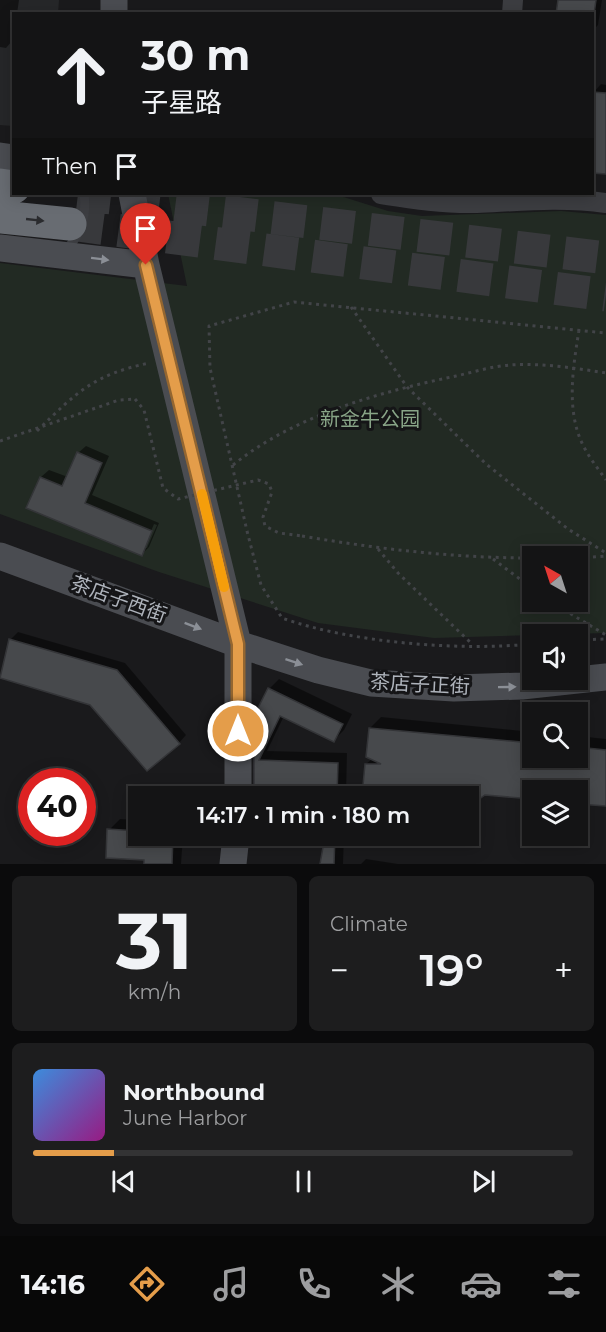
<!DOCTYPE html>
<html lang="en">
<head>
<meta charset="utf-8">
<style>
  :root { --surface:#141415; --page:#1d1d1e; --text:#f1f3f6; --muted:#9d9ea0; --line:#333334; --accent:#e49d4a }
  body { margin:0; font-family:Montserrat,"Noto Sans SC",sans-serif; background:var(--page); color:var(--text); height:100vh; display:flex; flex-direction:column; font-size:22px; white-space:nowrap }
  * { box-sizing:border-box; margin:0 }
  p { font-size:20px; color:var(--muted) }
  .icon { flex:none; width:33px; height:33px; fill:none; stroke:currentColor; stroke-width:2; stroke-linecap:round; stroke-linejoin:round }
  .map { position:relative; height:864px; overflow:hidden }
  .sheet { display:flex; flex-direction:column; gap:12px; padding:12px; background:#0b0b0c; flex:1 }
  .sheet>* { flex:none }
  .guide { position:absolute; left:12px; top:12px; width:582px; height:183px; border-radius:0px; box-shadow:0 3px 15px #0003,0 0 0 2px var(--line); background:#141415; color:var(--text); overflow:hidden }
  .needle { width:39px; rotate:321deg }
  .fabs { position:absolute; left:522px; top:546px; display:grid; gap:12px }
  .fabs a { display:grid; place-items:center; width:66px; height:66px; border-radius:0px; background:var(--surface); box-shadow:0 3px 15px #0003,0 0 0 2px var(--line); font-size:30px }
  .speed { position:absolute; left:18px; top:768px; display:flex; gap:12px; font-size:30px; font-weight:700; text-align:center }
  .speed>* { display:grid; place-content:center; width:78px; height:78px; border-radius:50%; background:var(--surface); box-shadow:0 3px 15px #0003,0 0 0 2px var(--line); line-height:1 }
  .speed .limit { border:9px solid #d22; background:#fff; color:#111 }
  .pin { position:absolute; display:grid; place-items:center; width:51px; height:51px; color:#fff; margin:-62px -26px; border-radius:50% 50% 50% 0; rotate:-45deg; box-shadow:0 0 6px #0007 }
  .pin .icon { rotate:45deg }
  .me { position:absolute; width:66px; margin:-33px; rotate:0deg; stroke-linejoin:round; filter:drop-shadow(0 0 4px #0008) }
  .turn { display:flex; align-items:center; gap:21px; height:126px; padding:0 30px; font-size:27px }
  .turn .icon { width:78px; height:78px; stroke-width:2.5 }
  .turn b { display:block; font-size:42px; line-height:51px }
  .then { display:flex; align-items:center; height:57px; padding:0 30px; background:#0003; gap:12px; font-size:22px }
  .big { font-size:45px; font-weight:600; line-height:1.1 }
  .sheet .tile { flex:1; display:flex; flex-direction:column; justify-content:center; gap:9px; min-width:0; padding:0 21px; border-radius:9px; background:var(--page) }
  .sheet .dial { align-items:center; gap:0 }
  .dial b { font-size:78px; line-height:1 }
  .song { display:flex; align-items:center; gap:18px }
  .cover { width:72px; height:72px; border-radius:9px; background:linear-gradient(135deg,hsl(210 70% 55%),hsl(310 70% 35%)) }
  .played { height:6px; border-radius:3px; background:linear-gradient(90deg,var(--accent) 15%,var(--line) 15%) }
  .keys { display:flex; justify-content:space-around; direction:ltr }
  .heat { display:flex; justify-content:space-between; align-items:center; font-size:33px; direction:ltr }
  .sheet .tiles { flex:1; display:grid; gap:12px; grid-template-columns:1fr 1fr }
  .tile:last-child { grid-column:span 2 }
  .trip { position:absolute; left:128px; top:786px; width:351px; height:60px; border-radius:0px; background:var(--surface); box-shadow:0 3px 15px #0003,0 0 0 2px var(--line); font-weight:600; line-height:60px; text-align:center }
  .menu { display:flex; height:96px; justify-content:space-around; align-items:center; background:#080808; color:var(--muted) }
  .menu .icon { width:42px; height:42px }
  .menu .selected { color:var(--accent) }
  .menu b { font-size:27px; color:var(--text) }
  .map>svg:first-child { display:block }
  .built { fill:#262729 }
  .green { fill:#222a23; fill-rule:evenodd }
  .shadow { fill:#0007; fill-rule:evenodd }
  .building { fill:#47494c; stroke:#343538; stroke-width:1.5 }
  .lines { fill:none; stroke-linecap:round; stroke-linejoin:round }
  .highway-tunnel { stroke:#38393c; stroke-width:33; stroke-dasharray:33 16; stroke-linecap:butt }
  .path { stroke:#424448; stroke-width:3; stroke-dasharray:3 4.5; stroke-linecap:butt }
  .lane { stroke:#3c3d41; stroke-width:9 }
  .street { stroke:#3c3d41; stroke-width:20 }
  .secondary { stroke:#4a4c51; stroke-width:27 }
  .highway { stroke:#686c72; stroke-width:33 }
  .path-bridge { stroke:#424448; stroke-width:3; stroke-dasharray:3 4.5; stroke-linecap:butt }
  .oneway { fill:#2a2b2e }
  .oneway2 { fill:#8b8f96 }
  .route-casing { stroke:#946630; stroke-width:15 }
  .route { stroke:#e49d4a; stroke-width:10 }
  .slow { stroke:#f59e0b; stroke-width:10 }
  .labels { text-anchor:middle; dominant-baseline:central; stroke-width:6; stroke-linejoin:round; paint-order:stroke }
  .park-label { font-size:20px; fill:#88a487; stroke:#151517 }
  .street-label { font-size:20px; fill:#aeb3bb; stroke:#151517 }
</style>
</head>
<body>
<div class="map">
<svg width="606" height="864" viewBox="0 0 606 864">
  <rect width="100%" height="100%" fill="#1a1a1c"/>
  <path class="built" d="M0 0H59L58 13 14 14 13 126 0 125Z"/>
  <path class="green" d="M168 194H334L388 211 422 216 561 211 606 215V633L434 638 318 623 159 572 0 514V263L187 286ZM532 556H578V602H532Z"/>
  <path class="shadow" d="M0 0H19L17 14H14L13 40 6 48 0 47Z
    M560 0H602L598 25 592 31V14Z
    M601 84 606 85V172L594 92Z
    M86 446 109 456 92 495 159 523 149 547 141 555 28 507 41 477 49 470 68 477 78 453ZM154 524 157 525 147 548H144Z
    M18 632 125 663 186 735 179 743 91 703 0 677 10 640Z
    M279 679 352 714 344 730 334 740 284 716 267 751 347 753 346 796H254L255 717 269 689Z
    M381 717 532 732V758H578V736L606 739V805L578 802V790H532V798L484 793 468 805V796H363L366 764 372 759 370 728Z
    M159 793 185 795V796H156Z
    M120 819 138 820V836H183L181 864H145V859L109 830Z
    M253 836H344L343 864H322L325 845 253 842Z
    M406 836H452L448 840Z
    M366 859 398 864H361Z"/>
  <path class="building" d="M558 0H596L594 14H556Z
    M592 92 606 93V174L592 173Z
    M77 452 102 463 85 503 152 531 142 556 26 508 40 477 62 486Z
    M9 639 117 670 180 744 147 771 90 705 0 678Z
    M268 688 343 724 334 742 280 716 259 760 338 763 337 796H254V716Z
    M369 728 532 743V758H578V747L606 750V806L578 804V790H532V799L485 795 468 807V796H362L365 764H381L366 757Z
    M107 829 138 831V836H173L172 864H144V860L106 858Z
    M325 836H335L334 864H320Z"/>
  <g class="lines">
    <path class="highway-tunnel" d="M78 194 606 258
      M70 224 606 295"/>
    <path class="path" d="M351 307 407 387 486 464 568 529 606 553
      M579 330C573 368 565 413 585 449 591 460 599 470 606 480
      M37 431C77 392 93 375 149 363
      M0 441 119 400 135 399
      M233 465C295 415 380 392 456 376 474 372 493 366 510 365 542 363 575 368 606 373
      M302 536C379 549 454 558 532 558
      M378 549 398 573 472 644
      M578 558 606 556
      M493 559 532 588
      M551 602 606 635
      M578 640 606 639
      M532 644C459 651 352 643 282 618L261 585 247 531 210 368 209 326 294 302 606 333"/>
    <path class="lane" d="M64 251C81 237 87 215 84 194"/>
    <path class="street" d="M512 14 513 0
      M381 194C413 199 445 204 477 203 521 201 562 197 606 203"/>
    <path class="secondary" d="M114 0V14
      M0 156 14 158
      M132 194 146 265 238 644V796
      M0 248 146 265
      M0 556 238 644 318 670 371 683 454 688 522 686 606 677
      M233 864 236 836"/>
    <path class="highway" d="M0 185 14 187
      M0 217 70 224"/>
    <path class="path-bridge" d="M135 399 144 410 163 488 178 499 258 480 269 484 272 492 263 517 265 526 279 533 302 536"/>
  </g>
  <defs><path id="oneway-solid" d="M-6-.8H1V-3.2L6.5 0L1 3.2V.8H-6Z" transform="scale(1.5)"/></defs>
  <use class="oneway" href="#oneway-solid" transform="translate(35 220) rotate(6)"/>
  <g class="oneway2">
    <use href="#oneway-solid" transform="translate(100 259) rotate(7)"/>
    <use href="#oneway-solid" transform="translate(193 626) rotate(21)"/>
    <use href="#oneway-solid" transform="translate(294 662) rotate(18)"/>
    <use href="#oneway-solid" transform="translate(507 687) rotate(-1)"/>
  </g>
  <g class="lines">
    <g class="route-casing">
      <path id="route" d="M146 265 238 644V731"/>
    </g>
    <use href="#route" class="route"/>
    <path class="slow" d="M202 494 224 587"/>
  </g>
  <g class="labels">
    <g class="park-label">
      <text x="370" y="419">新金牛公园</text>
    </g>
    <g class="street-label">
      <text transform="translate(119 599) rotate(20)">茶店子西街</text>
      <text transform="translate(420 684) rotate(3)">茶店子正街</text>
    </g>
  </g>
</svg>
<div class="fabs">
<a><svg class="needle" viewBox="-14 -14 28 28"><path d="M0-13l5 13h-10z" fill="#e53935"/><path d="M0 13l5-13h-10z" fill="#9d9ea0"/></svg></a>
<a><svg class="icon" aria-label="sound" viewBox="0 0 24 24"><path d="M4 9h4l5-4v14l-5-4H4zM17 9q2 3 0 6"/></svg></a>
<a><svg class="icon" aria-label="search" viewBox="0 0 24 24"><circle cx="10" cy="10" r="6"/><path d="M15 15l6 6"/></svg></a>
<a><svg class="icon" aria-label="layers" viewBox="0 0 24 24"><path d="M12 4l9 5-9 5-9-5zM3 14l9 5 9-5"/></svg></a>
</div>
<div class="speed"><div class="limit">40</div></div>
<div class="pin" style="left:146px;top:265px;background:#d93025"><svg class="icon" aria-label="arrive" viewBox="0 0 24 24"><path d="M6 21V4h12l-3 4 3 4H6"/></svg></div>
<svg class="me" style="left:238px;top:731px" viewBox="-20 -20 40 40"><circle r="17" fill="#e49d4a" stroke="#fff" stroke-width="3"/><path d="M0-11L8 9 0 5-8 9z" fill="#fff"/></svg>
<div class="trip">14:17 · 1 min · 180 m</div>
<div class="guide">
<div class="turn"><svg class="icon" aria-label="ahead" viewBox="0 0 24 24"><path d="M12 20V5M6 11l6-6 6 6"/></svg><div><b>30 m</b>子星路</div></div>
<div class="then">Then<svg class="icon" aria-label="arrive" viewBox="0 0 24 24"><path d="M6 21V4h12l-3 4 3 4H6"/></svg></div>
</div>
</div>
<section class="sheet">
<div class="tiles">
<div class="tile dial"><b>31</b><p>km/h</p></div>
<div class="tile"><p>Climate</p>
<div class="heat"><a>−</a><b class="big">19°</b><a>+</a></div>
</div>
<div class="tile">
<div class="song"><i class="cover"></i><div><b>Northbound</b><p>June Harbor</p></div></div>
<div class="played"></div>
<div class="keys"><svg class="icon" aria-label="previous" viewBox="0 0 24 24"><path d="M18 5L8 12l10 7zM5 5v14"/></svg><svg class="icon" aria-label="pause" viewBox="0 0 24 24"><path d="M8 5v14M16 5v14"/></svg><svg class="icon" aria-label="next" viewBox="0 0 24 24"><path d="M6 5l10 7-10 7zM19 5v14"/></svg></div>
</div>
</div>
</section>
<nav class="menu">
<b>14:16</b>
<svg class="icon selected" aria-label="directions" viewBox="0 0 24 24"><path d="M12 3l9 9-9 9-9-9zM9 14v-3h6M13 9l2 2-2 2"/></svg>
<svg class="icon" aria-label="music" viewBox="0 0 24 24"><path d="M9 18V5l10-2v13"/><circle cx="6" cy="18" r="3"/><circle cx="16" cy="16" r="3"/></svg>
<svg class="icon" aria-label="phone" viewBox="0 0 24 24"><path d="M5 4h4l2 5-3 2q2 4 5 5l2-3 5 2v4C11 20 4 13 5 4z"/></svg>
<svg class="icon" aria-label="climate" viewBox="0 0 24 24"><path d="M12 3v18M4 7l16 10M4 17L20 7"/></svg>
<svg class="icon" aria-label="car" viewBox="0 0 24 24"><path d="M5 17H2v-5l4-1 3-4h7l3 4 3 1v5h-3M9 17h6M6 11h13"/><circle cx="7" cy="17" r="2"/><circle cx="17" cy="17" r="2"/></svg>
<svg class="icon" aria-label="filters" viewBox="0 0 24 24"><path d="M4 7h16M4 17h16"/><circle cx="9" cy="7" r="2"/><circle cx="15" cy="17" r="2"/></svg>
</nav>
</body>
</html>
